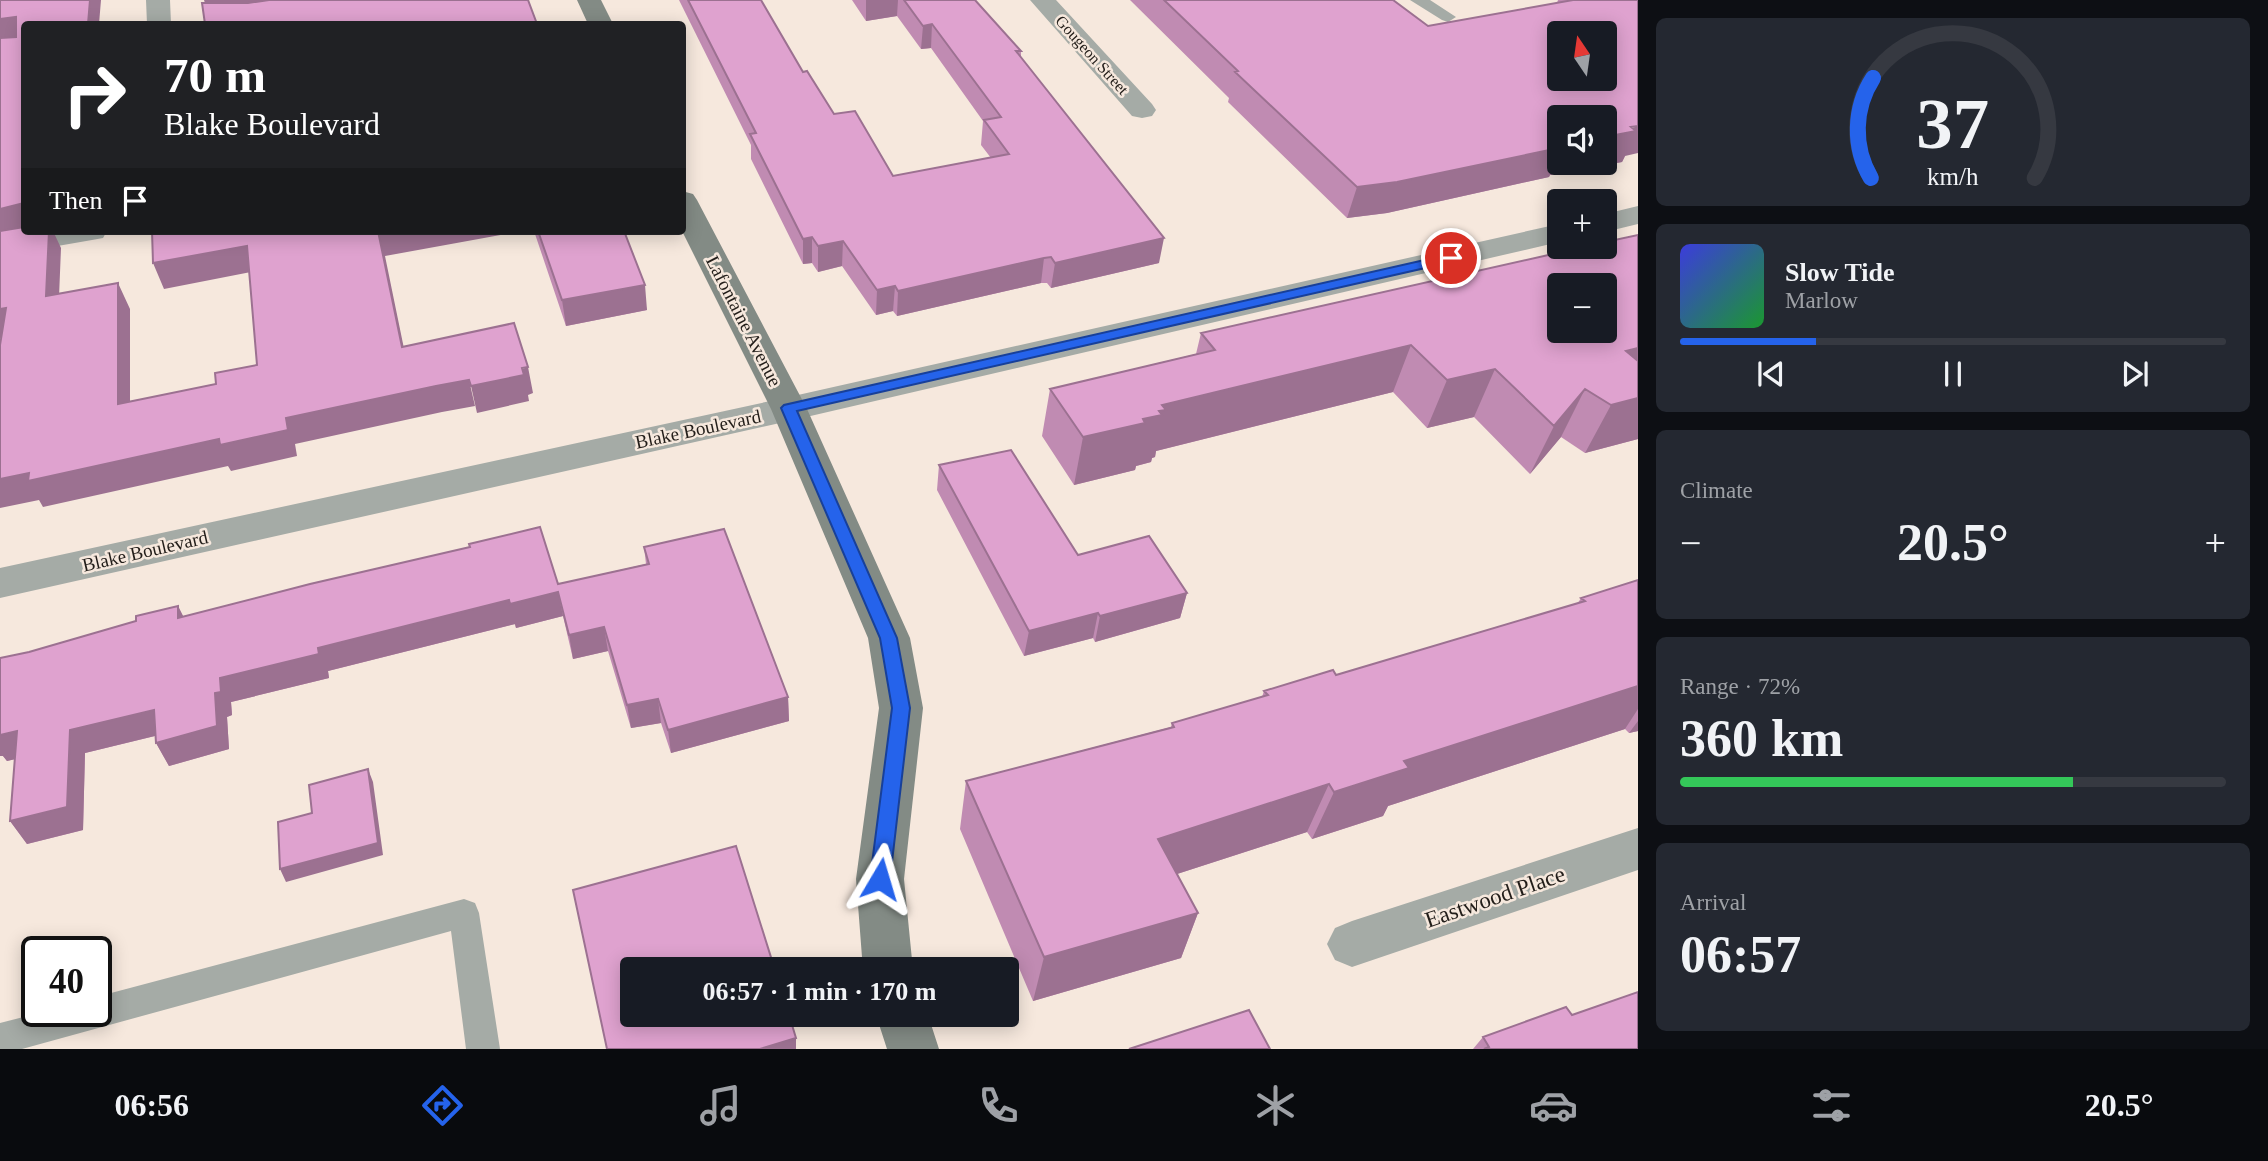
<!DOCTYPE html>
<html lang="en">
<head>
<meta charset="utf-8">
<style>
  :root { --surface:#171b24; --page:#242831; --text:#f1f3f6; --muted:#9ea1a6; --line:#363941; --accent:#2563eb }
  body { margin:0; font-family:"Times New Roman",serif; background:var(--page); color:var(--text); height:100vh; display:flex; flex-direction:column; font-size:26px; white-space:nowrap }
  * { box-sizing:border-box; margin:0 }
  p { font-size:23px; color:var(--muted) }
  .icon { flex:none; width:38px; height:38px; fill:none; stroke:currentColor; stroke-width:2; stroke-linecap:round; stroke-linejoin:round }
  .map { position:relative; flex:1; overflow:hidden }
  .details { display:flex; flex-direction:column; gap:18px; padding:18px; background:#0d0f14; width:630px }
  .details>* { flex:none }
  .guide { position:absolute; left:21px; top:21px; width:665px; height:214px; border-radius:7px; box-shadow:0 4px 18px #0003; background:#202124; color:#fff; overflow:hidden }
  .needle { width:46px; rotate:347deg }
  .fabs { position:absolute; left:1547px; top:21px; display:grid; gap:14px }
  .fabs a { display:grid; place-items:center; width:70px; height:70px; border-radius:7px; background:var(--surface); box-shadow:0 4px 18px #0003; font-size:35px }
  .speed { position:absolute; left:21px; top:936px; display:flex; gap:14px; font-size:35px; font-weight:700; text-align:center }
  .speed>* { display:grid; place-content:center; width:91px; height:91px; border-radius:50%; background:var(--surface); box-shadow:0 4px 18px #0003; line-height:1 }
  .speed .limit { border:4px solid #111; border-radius:10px; background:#fff; color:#111 }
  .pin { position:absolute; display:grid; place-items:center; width:60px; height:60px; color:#fff; margin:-30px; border:4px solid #fff; border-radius:50%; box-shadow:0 2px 7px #0007 }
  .me { position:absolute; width:77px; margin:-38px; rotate:7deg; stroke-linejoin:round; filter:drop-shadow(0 0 5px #0008) }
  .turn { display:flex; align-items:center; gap:24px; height:147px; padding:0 28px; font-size:32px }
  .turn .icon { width:91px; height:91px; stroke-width:2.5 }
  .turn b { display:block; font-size:49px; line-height:60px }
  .then { display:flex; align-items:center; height:66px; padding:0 28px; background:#0003; gap:14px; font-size:26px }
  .big { font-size:52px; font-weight:700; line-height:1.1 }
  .details .widget { flex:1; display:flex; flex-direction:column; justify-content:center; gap:10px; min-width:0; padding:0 24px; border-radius:10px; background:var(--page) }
  .details .dial { align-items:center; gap:0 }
  .dial svg { height:182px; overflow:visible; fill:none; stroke:var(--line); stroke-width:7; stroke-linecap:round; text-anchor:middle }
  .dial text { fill:var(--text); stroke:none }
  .song { display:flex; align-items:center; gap:21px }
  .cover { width:84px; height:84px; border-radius:10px; background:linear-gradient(135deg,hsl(240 70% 55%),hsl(130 70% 35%)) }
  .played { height:7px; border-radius:4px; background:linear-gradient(90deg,var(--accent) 25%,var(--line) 25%) }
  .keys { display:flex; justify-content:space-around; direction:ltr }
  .heat { display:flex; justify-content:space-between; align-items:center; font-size:38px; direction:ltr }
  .charge { height:10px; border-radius:5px; background:linear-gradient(90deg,#34c759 72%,var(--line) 0) }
  .trip { position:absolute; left:620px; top:957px; width:399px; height:70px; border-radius:7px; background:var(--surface); box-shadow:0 4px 18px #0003; font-weight:700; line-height:70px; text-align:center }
  .tabs { display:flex; height:112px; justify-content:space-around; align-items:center; background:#090b0e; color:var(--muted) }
  .tabs .icon { width:49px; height:49px }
  .tabs .selected { color:var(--accent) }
  .tabs b { font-size:32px; color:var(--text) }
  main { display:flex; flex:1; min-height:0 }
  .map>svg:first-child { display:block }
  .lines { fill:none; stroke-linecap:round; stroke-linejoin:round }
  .lane { fill:#a5aba6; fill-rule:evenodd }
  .street { fill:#a5aba6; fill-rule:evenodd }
  .secondary { fill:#838b85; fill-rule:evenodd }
  .wall { fill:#c08bb2 }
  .shaded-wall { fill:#9c7191 }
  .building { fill:#dfa2cf; stroke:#9c7191; stroke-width:2; fill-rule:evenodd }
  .route { fill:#2563eb; stroke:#184099; stroke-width:2 }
  .labels { text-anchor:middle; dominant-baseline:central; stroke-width:5; stroke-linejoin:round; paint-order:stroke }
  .far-street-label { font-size:16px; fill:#221d19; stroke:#f6e8dd }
  .street-label { font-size:19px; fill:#221d19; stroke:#f6e8dd }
  .near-street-label { font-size:23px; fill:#221d19; stroke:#f6e8dd }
</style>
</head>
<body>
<main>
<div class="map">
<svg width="1638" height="1049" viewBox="0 0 1638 1049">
  <rect width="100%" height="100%" fill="#f6e8dd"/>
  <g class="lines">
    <path class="lane" d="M1410 0H1430L1456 17 1448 22 1442 20Z
      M464 899 475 903 479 913 500 1049H466L451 931 22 1049H0V1023L43 1012H96V997Z"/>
    <path class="street" d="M146 0H170L171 24H147Z
      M1030 0H1056L1152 104 1156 110 1152 116 1142 118 1132 116Z
      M1638 206V224L1605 232V214Z
      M1559 224V242L789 421 0 598V568L789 397Z
      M38 231H107L103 238 92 240 0 256V238Z
      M1638 828V870L1352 967 1335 960 1327 944 1335 928 1352 921Z"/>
    <path class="secondary" d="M577 0H601L613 24H588Z
      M682 191 693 194 697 200 807 409 910 638 923 708 904 879 913 970H863L856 879 879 708 868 638 771 409 682 231Z
      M876 1015H928L939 1049H887Z"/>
  </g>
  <path class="wall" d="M679 0H761L803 72 834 114 893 176 991 158 981 145 983 121 931 48 921 49 897 16 866 21 852 0H975L1021 51V58L1159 263 1051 288 1047 283H1041L897 316 893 311 876 315 842 266 818 272 812 263 803 264 751 159V145Z
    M1130 0H1393L1428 26 1557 3 1558 0H1638L1625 156 1622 162 1550 175 1549 177 1387 213 1347 218 1228 102 1229 98Z
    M534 231H624L647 310 566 326Z
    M1638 235V439L1585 453 1561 437 1530 474 1474 417 1427 428 1393 392 1156 451 1155 457 1152 458 1151 462 1136 466 1135 470 1074 485 1042 436 1050 389 1196 354 1201 333Z
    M939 465 1078 555 1187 593 1180 618 1095 642 1093 638 1024 656 937 490Z
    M644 547 788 697 789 721 671 753 661 723 631 728 608 651 573 659 563 616 516 628 515 624 328 671 329 678 231 702 232 715 227 717 229 749 169 766 156 743 155 736 85 753 83 830 27 844 10 821 15 759 7 761 3 756H0V658L29 652 136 621 178 606 183 616 558 584 646 564Z
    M1638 580V731L1629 733 1625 729 1388 806 1383 816 1312 839 1307 832 1177 874 1198 913 1181 958 1033 1001 960 829 966 781 1171 727 1172 723 1262 697 1264 691 1336 675 1578 603 1581 598Z
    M1572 1015 1638 1049H1473L1483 1037Z"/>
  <path class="shaded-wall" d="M90 0H101L99 24H88Z
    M204 0H301L208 13Z
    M866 0H898L897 16 866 21Z
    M16 17 24 38 0 44V19Z
    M932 24 931 48 921 49 923 26Z
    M1638 126V153L1625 156 1622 162 1550 175 1549 177 1387 213 1347 218 1357 187 1559 148V163H1605V137Z
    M24 203V231L0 237V209Z
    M49 231H53L61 248 58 322 46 296Z
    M378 231H506V234L385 256 409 373 402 347Z
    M812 237V263L803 264V239Z
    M1164 238 1159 263 1051 288 1055 263Z
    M843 241 842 266 818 272V246Z
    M247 246 256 271 164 289 153 263Z
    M1044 258 1041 283 897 316 898 291Z
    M118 283 130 309V431L118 404Z
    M645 285 647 310 566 326 562 300Z
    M895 286 893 311 876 315 877 290Z
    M6 308 19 335 0 338V309Z
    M1411 345 1393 392 1156 451 1155 457 1152 458 1151 462 1136 466 1135 470 1074 485 1083 437 1143 419 1159 411 1162 405Z
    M1638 348V389L1626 351Z
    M528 367 533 393 528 395 529 401 477 413 471 386Z
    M1495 369 1474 417 1427 428 1447 380Z
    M469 380 475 406 442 412 295 444 297 456 231 471 228 466 43 507 39 500 0 508V479L436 386Z
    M1585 389 1561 437 1530 474 1554 426Z
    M1638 398V439L1585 453 1611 405Z
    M558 592 563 616 516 628 510 604Z
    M1187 593 1180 618 1095 642 1100 616Z
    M509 600 515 624 328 671 329 678 231 702 232 715 227 717 229 749 169 766 156 743 215 693 220 678 318 648Z
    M178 606 190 630 178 618Z
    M1098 613 1093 638 1024 656 1029 631Z
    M604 627 608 651 573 659 569 635Z
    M1638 686V709L1625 729 1388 806 1383 816 1312 839 1334 792 1404 761Z
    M788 697 789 721 671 753 668 730Z
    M658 699 661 723 631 728 627 705Z
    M154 710 167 733 85 753 83 830 27 844 10 821 70 730Z
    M1638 721V731L1629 733Z
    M17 731 33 755 7 761 3 756H0V735Z
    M368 769 373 782 383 855 286 882 280 869Z
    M1329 784 1307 832 1143 885 1158 839Z
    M1198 913 1181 958 1033 1001 1044 957Z
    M796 1038V1049H760Z"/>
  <path class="building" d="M0 0H90L88 24H24V203L0 209V38L16 37V17L0 19Z
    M269 0H528L537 24H202H205L202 3H248Z
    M688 0H761L803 72 807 71 834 114 855 111 893 176 1009 154 984 120 1001 117 932 24 923 26 904 0H975L1021 51H1016L1164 238 1055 263 1051 257 1044 258 898 291 895 286 877 290 843 241 818 246 812 237 803 239 750 134 756 133Z
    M1164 0H1393L1428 26 1573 0H1638V126L1631 127 1636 131 1605 137V117H1559V148L1397 182 1357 187 1235 72 1238 71ZM1559 33H1605V79H1559Z
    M24 227V231H49L46 296 118 283V404L216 384 215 373 257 365 247 246 153 263 152 231H378L402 347 514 323 528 367 522 368 524 375 471 386 469 380 436 386 286 418 288 430 220 445 219 439 28 481 29 473 0 479V345L6 308 0 309V231Z
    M538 231H624L645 285 562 300Z
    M1638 235V348L1626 351 1638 361V398L1611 405 1585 389 1554 426 1495 369 1447 380 1411 345 1162 405 1166 410 1159 411 1162 415 1143 419 1145 423 1083 437 1050 389 1215 350 1201 333 1584 247H1605V242ZM1559 285H1605V331H1559Z
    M1011 450 1078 555 1149 536 1187 593 1100 616 1098 613 1029 631 939 465Z
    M540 527 558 584 649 564 644 547 724 529 788 697 668 730 658 699 627 705 604 627 569 635 558 592 510 604 509 600 318 648 319 654 220 678 221 692 215 693 217 726 156 743 154 710 70 730 67 807 10 821 17 731 0 735V658L29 652 136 621V616L178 606V618L310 584 470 547 469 544Z
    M1638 580V686L1404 761 1409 768 1334 792 1329 784 1158 839 1198 913 1044 957 966 781 1174 727 1172 723 1268 695 1264 691 1333 670 1336 675 1585 601 1581 598Z
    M368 769 378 843 280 869 278 822 312 813 309 785Z
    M736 846 775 970H632V1015H789L796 1038 760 1049H607L573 890Z
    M1638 992V1049H1484L1489 1047 1483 1037 1566 1007 1572 1015Z
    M1249 1010 1270 1049H1129Z"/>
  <path class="route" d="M1451 254 1458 258 1456 261 797 411 897 638 910 708 890 879 887 885 880 888 873 885 870 879 892 708 880 638 781 408 784 405Z"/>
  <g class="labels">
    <g class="far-street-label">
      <text transform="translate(1092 55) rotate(48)">Gougeon Street</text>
    </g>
    <g class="street-label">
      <text transform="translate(744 321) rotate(63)">Lafontaine Avenue</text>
      <text transform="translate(698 429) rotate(-12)">Blake Boulevard</text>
      <text transform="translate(145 551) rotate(-13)">Blake Boulevard</text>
    </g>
    <g class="near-street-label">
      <text transform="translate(1495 897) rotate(-19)">Eastwood Place</text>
    </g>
  </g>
</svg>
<div class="fabs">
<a><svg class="needle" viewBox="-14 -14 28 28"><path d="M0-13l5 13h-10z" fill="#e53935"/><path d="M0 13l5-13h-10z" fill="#9ea1a6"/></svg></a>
<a><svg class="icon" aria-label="sound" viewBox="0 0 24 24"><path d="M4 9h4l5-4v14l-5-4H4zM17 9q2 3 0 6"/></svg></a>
<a>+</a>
<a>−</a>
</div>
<div class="speed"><div class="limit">40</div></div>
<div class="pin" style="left:1451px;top:258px;background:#d93025"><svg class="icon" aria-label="arrive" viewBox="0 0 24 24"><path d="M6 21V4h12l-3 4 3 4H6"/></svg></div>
<svg class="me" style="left:880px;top:879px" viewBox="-20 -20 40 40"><path d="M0-17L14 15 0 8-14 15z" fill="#2563eb" stroke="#fff" stroke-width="4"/></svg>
<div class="trip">06:57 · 1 min · 170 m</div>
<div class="guide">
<div class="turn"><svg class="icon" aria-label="right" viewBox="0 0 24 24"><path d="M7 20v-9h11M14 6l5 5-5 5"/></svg><div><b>70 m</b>Blake Boulevard</div></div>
<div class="then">Then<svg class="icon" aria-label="arrive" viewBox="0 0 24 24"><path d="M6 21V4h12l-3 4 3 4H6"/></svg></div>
</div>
</div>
<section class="details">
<div class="widget dial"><svg viewBox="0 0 100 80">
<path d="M14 69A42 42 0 1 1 86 69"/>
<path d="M14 69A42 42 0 0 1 15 25" stroke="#2563eb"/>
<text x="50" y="56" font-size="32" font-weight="700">37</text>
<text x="50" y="72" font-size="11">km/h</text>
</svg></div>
<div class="widget">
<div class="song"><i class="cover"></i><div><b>Slow Tide</b><p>Marlow</p></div></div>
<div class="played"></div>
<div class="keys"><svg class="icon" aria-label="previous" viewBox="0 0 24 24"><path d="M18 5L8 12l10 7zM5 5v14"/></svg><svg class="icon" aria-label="pause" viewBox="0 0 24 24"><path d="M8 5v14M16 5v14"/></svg><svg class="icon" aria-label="next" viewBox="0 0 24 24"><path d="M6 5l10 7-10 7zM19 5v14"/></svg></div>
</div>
<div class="widget"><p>Climate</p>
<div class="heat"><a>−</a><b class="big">20.5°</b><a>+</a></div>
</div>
<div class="widget"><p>Range · 72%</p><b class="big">360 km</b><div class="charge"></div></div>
<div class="widget"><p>Arrival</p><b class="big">06:57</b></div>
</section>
</main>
<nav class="tabs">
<b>06:56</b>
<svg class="icon selected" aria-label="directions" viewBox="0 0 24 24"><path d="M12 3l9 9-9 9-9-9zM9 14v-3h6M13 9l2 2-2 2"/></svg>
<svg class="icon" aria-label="music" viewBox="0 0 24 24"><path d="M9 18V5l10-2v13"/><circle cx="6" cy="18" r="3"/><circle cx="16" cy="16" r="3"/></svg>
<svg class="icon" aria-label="phone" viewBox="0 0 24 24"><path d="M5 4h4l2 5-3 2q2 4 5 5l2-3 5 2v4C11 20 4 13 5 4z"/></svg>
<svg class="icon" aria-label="climate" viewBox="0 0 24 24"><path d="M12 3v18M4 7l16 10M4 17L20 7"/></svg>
<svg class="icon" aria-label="car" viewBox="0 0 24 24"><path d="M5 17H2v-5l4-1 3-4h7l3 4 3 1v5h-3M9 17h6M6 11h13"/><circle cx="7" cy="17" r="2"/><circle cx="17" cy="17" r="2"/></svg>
<svg class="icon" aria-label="filters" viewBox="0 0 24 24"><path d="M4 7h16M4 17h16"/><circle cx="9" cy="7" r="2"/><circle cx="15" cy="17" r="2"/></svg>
<b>20.5°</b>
</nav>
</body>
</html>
